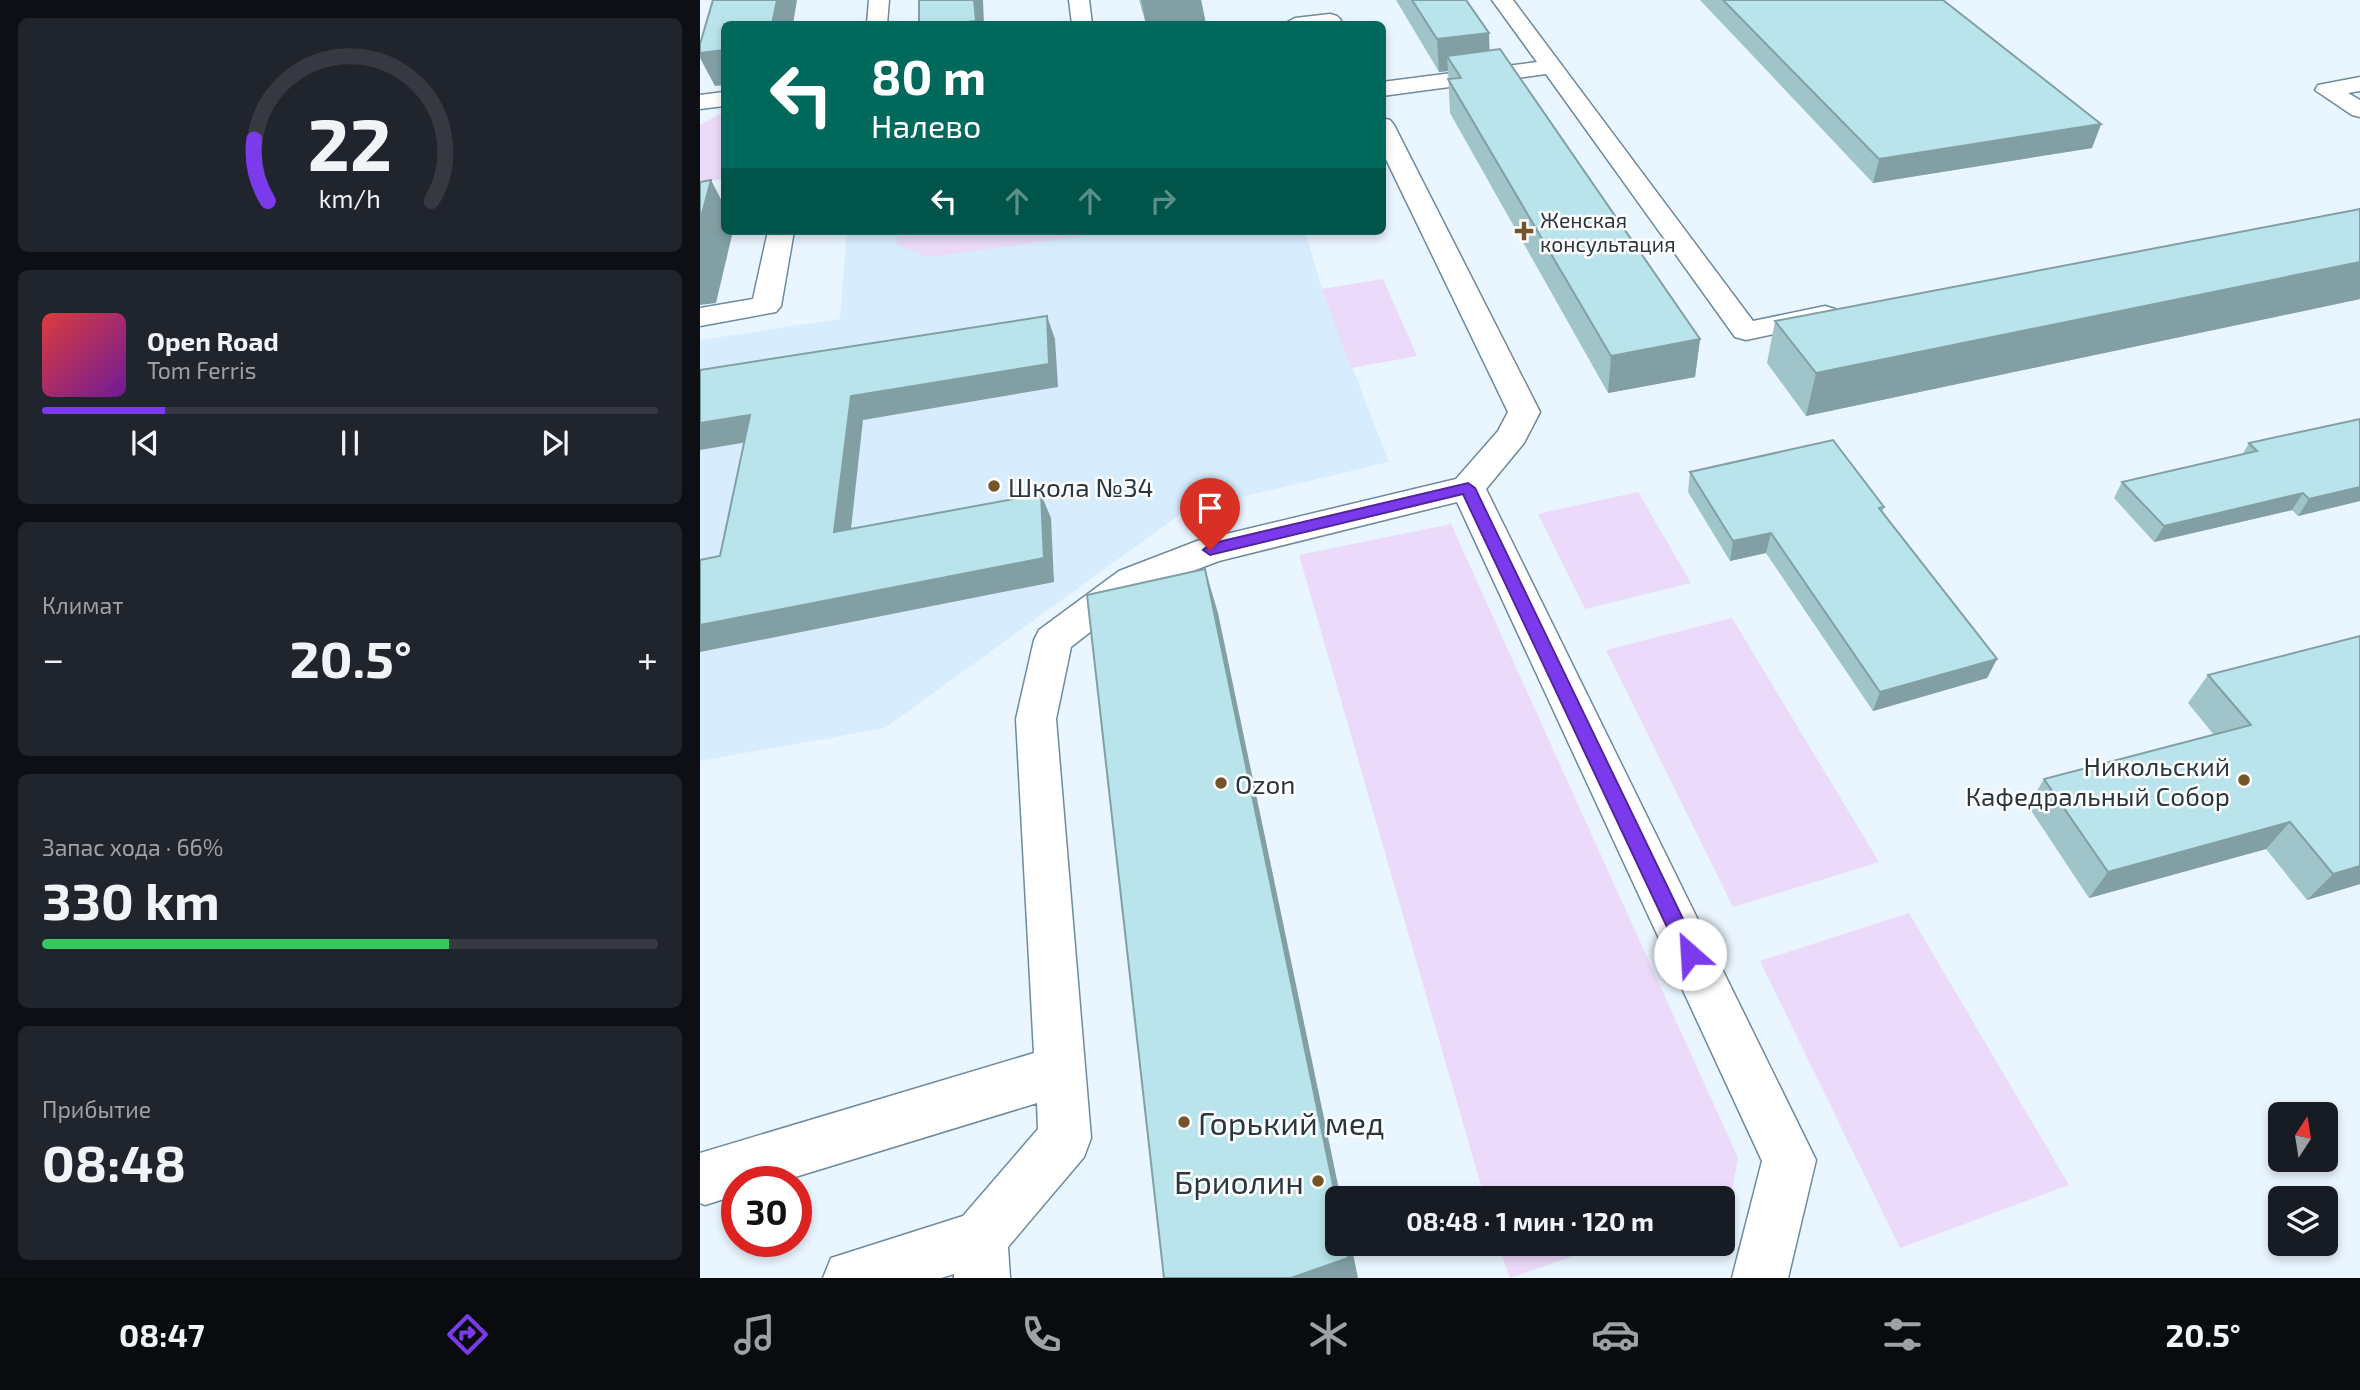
<!DOCTYPE html>
<html lang="ru">
<head>
<meta charset="utf-8">
<style>
  :root { --surface:#171b24; --page:#20242c; --text:#f1f3f6; --muted:#9ea1a6; --line:#363941; --accent:#7c3aed }
  body { margin:0; font-family:"Exo 2",sans-serif; background:var(--page); color:var(--text); height:100vh; display:flex; flex-direction:column; font-size:26px; white-space:nowrap }
  * { box-sizing:border-box; margin:0 }
  p { font-size:23px; color:var(--muted) }
  .icon { flex:none; width:38px; height:38px; fill:none; stroke:currentColor; stroke-width:2; stroke-linecap:round; stroke-linejoin:round }
  .map { position:relative; flex:1; overflow:hidden }
  .panel { display:flex; flex-direction:column; gap:18px; padding:18px; background:#0d0f14; width:700px }
  .panel>* { flex:none }
  .guide { position:absolute; left:21px; top:21px; width:665px; height:214px; border-radius:10px; box-shadow:0 4px 10px #0003; background:#00695c; color:#fff; overflow:hidden }
  .needle { width:46px; rotate:12deg }
  .tools { position:absolute; left:1568px; top:1102px; display:grid; gap:14px }
  .tools a { display:grid; place-items:center; width:70px; height:70px; border-radius:10px; background:var(--surface); box-shadow:0 4px 10px #0003; font-size:35px }
  .speed { position:absolute; left:21px; top:1166px; display:flex; gap:14px; font-size:35px; font-weight:700; text-align:center }
  .speed>* { display:grid; place-content:center; width:91px; height:91px; border-radius:50%; background:var(--surface); box-shadow:0 4px 10px #0003; line-height:1 }
  .speed .limit { border:10px solid #d22; background:#fff; color:#111 }
  .pin { position:absolute; display:grid; place-items:center; width:60px; height:60px; color:#fff; margin:-72px -30px; border-radius:50% 50% 50% 0; rotate:-45deg; box-shadow:0 0 7px #0007 }
  .pin .icon { rotate:45deg }
  .me { position:absolute; width:77px; margin:-38px; rotate:334deg; stroke-linejoin:round; filter:drop-shadow(0 0 5px #0008) }
  .turn { display:flex; align-items:center; gap:24px; height:147px; padding:0 35px; font-size:32px }
  .turn .icon { width:91px; height:91px; stroke-width:2.5 }
  .turn b { display:block; font-size:49px; line-height:60px }
  .lanes { display:flex; align-items:center; height:66px; padding:0 35px; background:#0003; justify-content:center; gap:35px; direction:ltr }
  .lanes .off { opacity:.35 }
  .big { font-size:52px; font-weight:700; line-height:1.1 }
  .panel .card { flex:1; display:flex; flex-direction:column; justify-content:center; gap:10px; min-width:0; padding:0 24px; border-radius:10px; background:var(--page) }
  .panel .dial { align-items:center; gap:0 }
  .dial svg { height:182px; overflow:visible; fill:none; stroke:var(--line); stroke-width:7; stroke-linecap:round; text-anchor:middle }
  .dial text { fill:var(--text); stroke:none }
  .song { display:flex; align-items:center; gap:21px }
  .cover { width:84px; height:84px; border-radius:10px; background:linear-gradient(135deg,hsl(0 70% 55%),hsl(280 70% 35%)) }
  .played { height:7px; border-radius:4px; background:linear-gradient(90deg,var(--accent) 20%,var(--line) 20%) }
  .keys { display:flex; justify-content:space-around; direction:ltr }
  .heat { display:flex; justify-content:space-between; align-items:center; font-size:38px; direction:ltr }
  .charge { height:10px; border-radius:5px; background:linear-gradient(90deg,#34c759 66%,var(--line) 0) }
  .trip { position:absolute; left:625px; top:1186px; width:410px; height:70px; border-radius:10px; background:var(--surface); box-shadow:0 4px 10px #0003; font-weight:700; line-height:70px; text-align:center }
  .menu { display:flex; height:112px; justify-content:space-around; align-items:center; background:#090b0e; color:var(--muted) }
  .menu .icon { width:49px; height:49px }
  .menu .selected { color:var(--accent) }
  .menu b { font-size:32px; color:var(--text) }
  main { display:flex; flex:1; min-height:0 }
  .map>svg:first-child { display:block }
  .built { fill:#d7edfe }
  .green { fill:#ebdaf9 }
  .lines { fill:none; stroke-linecap:round; stroke-linejoin:round }
  .minor-casing { stroke:#6e8a9f; stroke-width:3 }
  .minor { fill:#fff; fill-rule:evenodd }
  .wall { fill:#9fc4ca }
  .shaded-wall { fill:#82a0a4 }
  .building { fill:#b9e4eb; stroke:#82a0a4; stroke-width:2 }
  .route { fill:#7c3aed; stroke:#51269a; stroke-width:2 }
  .poi-dot { fill:#75542a; stroke:#fff; stroke-width:2.5 }
  .labels { text-anchor:middle; dominant-baseline:central; stroke-width:5; stroke-linejoin:round; paint-order:stroke }
  .far-poi-label { font-size:21px; fill:#2b3740; stroke:#fff; text-anchor:start }
  .poi-label { font-size:26px; fill:#2b3740; stroke:#fff; text-anchor:start }
  .near-poi-label { font-size:32px; fill:#2b3740; stroke:#fff; text-anchor:start }
</style>
</head>
<body>
<main>
<section class="panel">
<div class="card dial"><svg viewBox="0 0 100 80">
<path d="M14 69A42 42 0 1 1 86 69"/>
<path d="M14 69A42 42 0 0 1 8 42" stroke="#7c3aed"/>
<text x="50" y="56" font-size="32" font-weight="700">22</text>
<text x="50" y="72" font-size="11">km/h</text>
</svg></div>
<div class="card">
<div class="song"><i class="cover"></i><div><b>Open Road</b><p>Tom Ferris</p></div></div>
<div class="played"></div>
<div class="keys"><svg class="icon" aria-label="previous" viewBox="0 0 24 24"><path d="M18 5L8 12l10 7zM5 5v14"/></svg><svg class="icon" aria-label="pause" viewBox="0 0 24 24"><path d="M8 5v14M16 5v14"/></svg><svg class="icon" aria-label="next" viewBox="0 0 24 24"><path d="M6 5l10 7-10 7zM19 5v14"/></svg></div>
</div>
<div class="card"><p>Климат</p>
<div class="heat"><a>−</a><b class="big">20.5°</b><a>+</a></div>
</div>
<div class="card"><p>Запас хода · 66%</p><b class="big">330 km</b><div class="charge"></div></div>
<div class="card"><p>Прибытие</p><b class="big">08:48</b></div>
</section>
<div class="map">
<svg width="1660" height="1278" viewBox="0 0 1660 1278">
  <rect width="100%" height="100%" fill="#e9f5ff"/>
  <path class="built" d="M147 231H605L622 289 689 462 486 510 185 728 0 761V340L140 319Z"/>
  <path class="green" d="M24 112V179L0 182V125Z
    M198 231H421L228 257 196 244Z
    M683 279 717 356 651 368 622 289Z
    M938 492 991 583 885 609 838 514Z
    M751 524 1038 1158 1030 1203 1022 1205V1199H785L599 555Z
    M1032 618 1179 862 1033 907 906 650Z
    M1209 913 1369 1185 1200 1248 1060 961Z
    M798 1244H908L810 1278Z"/>
  <g class="lines">
    <g class="minor-casing">
      <path id="minor" d="M169 0H189L187 24H167Z
        M369 0H389L392 24H372Z
        M792 0H813L1053 321 1125 306 1135 309 1140 315 1135 321 1046 340 1035 337 846 74 682 96V82L837 62Z
        M630 14 637 16 641 20 637 24H584L595 18Z
        M1660 77V91L1648 93 1660 100V117L1652 115 1615 90 1618 85Z
        M24 92V106L0 109V95Z
        M682 118 690 120 694 125 840 412 824 443 786 489 1116 1160 1088 1278H1032L1062 1161 757 502 519 561 445 589 371 647 356 719 391 1138 384 1157 308 1247 310 1278H254V1274L241 1278H123L131 1258 263 1216 338 1129 337 1103 82 1181H37V1195L5 1205 0 1203V1153L334 1053 316 719 334 640 339 630 419 571 497 541 756 479 798 431 808 412 682 151Z
        M68 231H94L81 306 76 312 0 326V308L53 299Z"/>
    </g>
    <use href="#minor" class="minor"/>
  </g>
  <path class="wall" d="M439 0H501L506 24H446Z
    M696 0H766L789 51 1000 339 995 377 908 393 750 113 748 71 739 72Z
    M1000 0H1243L1401 124 1392 148 1173 183Z
    M1660 209V299L1106 416 1067 363 1075 321Z
    M1660 419V501L1598 516 1592 510 1454 542 1414 498 1422 482 1542 455 1549 443Z
    M990 472 1184 507 1182 512 1297 659 1287 678 1173 711 1066 553 1030 561 988 492Z
    M1660 636V884L1607 900 1566 849 1389 898 1328 806 1344 779 1514 735 1488 703 1508 675Z"/>
  <path class="shaded-wall" d="M77 0H97L93 24H72Z
    M274 0H283L284 24H248Z
    M441 0H501L506 24H446Z
    M789 33 790 65 747 56 748 71 739 72 737 39Z
    M24 50V85L15 86 0 58V53Z
    M1401 124 1392 148 1173 183 1179 159Z
    M11 180 24 205V231H33L16 303 0 305V221Z
    M1660 262V299L1106 416 1116 373Z
    M347 316 355 339 358 387 163 420 148 556 134 532 151 396Z
    M1000 339 995 377 908 393 911 356Z
    M50 415 65 439 0 450V423Z
    M1660 487V501L1598 516 1609 499Z
    M1603 493 1592 510 1454 542 1464 526Z
    M341 494 351 518 354 582 0 652V625Z
    M1071 533 1066 553 1030 561 1033 541Z
    M505 569 518 613 641 1199H637V1204Z
    M1297 659 1287 678 1173 711 1180 692Z
    M1590 822 1566 849 1389 898 1408 872Z
    M1660 866V884L1607 900 1633 874Z
    M645 1244H651L658 1278H591Z"/>
  <path class="building" d="M13 0H77L72 24H24V50L0 53V44Z
    M219 0H274L276 21 248 24H219Z
    M712 0H766L789 33 737 39Z
    M1023 0H1243L1401 124 1179 159Z
    M800 49 1000 339 911 356 748 79 761 78 747 56Z
    M11 180 0 221V182Z
    M1660 209V262L1116 373 1075 321Z
    M347 316 349 364 151 396 134 532 341 494 344 558 0 625V560L20 556 50 415 0 423V370Z
    M1660 419V487L1609 499 1603 493 1464 526 1422 482 1557 451 1549 443Z
    M1133 440 1184 507 1179 508 1297 659 1180 692 1071 533 1033 541 990 472Z
    M505 569 637 1204V1244H645L648 1258 591 1278H464L387 595Z
    M1660 636V866L1633 874 1590 822 1408 872 1344 779 1551 725 1508 675Z"/>
  <path class="route" d="M768 483 775 488 997 948 1000 954 997 961 990 964 983 961 763 494 510 555 503 550 510 544Z"/>
  <g class="poi-dot">
    <path d="M820.5 220.5h7v7h7v7h-7v7h-7v-7h-7v-7h7z"/>
    <circle cx="294" cy="486" r="7"/>
    <circle cx="1544" cy="780" r="7"/>
    <circle cx="521" cy="783" r="7"/>
    <circle cx="484" cy="1122" r="7"/>
    <circle cx="618" cy="1181" r="7"/>
  </g>
  <g class="labels">
    <g class="far-poi-label">
      <text x="840" y="219">Женская<tspan x="840" dy="24">консультация</tspan></text>
    </g>
    <g class="poi-label">
      <text x="308" y="486">Школа №34</text>
      <text x="1530" y="765" text-anchor="end">Никольский<tspan x="1530" dy="30">Кафедральный Собор</tspan></text>
      <text x="535" y="783">Ozon</text>
    </g>
    <g class="near-poi-label">
      <text x="498" y="1122">Горький мед</text>
      <text x="604" y="1181" text-anchor="end">Бриолин</text>
    </g>
  </g>
</svg>
<div class="tools">
<a><svg class="needle" viewBox="-14 -14 28 28"><path d="M0-13l5 13h-10z" fill="#e53935"/><path d="M0 13l5-13h-10z" fill="#9ea1a6"/></svg></a>
<a><svg class="icon" aria-label="layers" viewBox="0 0 24 24"><path d="M12 4l9 5-9 5-9-5zM3 14l9 5 9-5"/></svg></a>
</div>
<div class="speed"><div class="limit">30</div></div>
<div class="pin" style="left:510px;top:550px;background:#d93025"><svg class="icon" aria-label="arrive" viewBox="0 0 24 24"><path d="M6 21V4h12l-3 4 3 4H6"/></svg></div>
<svg class="me" style="left:990px;top:954px" viewBox="-20 -20 40 40"><circle r="19" fill="#fff"/><path d="M0-13L10 11 0 6-10 11z" fill="#7c3aed"/></svg>
<div class="trip">08:48 · 1 мин · 120 m</div>
<div class="guide">
<div class="turn"><svg class="icon" aria-label="left" viewBox="0 0 24 24"><path d="M17 20v-9H6M10 6l-5 5 5 5"/></svg><div><b>80 m</b>Налево</div></div>
<div class="lanes"><svg class="icon" aria-label="left" viewBox="0 0 24 24"><path d="M17 20v-9H6M10 6l-5 5 5 5"/></svg><svg class="icon off" aria-label="ahead" viewBox="0 0 24 24"><path d="M12 20V5M6 11l6-6 6 6"/></svg><svg class="icon off" aria-label="ahead" viewBox="0 0 24 24"><path d="M12 20V5M6 11l6-6 6 6"/></svg><svg class="icon off" aria-label="right" viewBox="0 0 24 24"><path d="M7 20v-9h11M14 6l5 5-5 5"/></svg></div>
</div>
</div>
</main>
<nav class="menu">
<b>08:47</b>
<svg class="icon selected" aria-label="directions" viewBox="0 0 24 24"><path d="M12 3l9 9-9 9-9-9zM9 14v-3h6M13 9l2 2-2 2"/></svg>
<svg class="icon" aria-label="music" viewBox="0 0 24 24"><path d="M9 18V5l10-2v13"/><circle cx="6" cy="18" r="3"/><circle cx="16" cy="16" r="3"/></svg>
<svg class="icon" aria-label="phone" viewBox="0 0 24 24"><path d="M5 4h4l2 5-3 2q2 4 5 5l2-3 5 2v4C11 20 4 13 5 4z"/></svg>
<svg class="icon" aria-label="climate" viewBox="0 0 24 24"><path d="M12 3v18M4 7l16 10M4 17L20 7"/></svg>
<svg class="icon" aria-label="car" viewBox="0 0 24 24"><path d="M5 17H2v-5l4-1 3-4h7l3 4 3 1v5h-3M9 17h6M6 11h13"/><circle cx="7" cy="17" r="2"/><circle cx="17" cy="17" r="2"/></svg>
<svg class="icon" aria-label="filters" viewBox="0 0 24 24"><path d="M4 7h16M4 17h16"/><circle cx="9" cy="7" r="2"/><circle cx="15" cy="17" r="2"/></svg>
<b>20.5°</b>
</nav>
</body>
</html>
